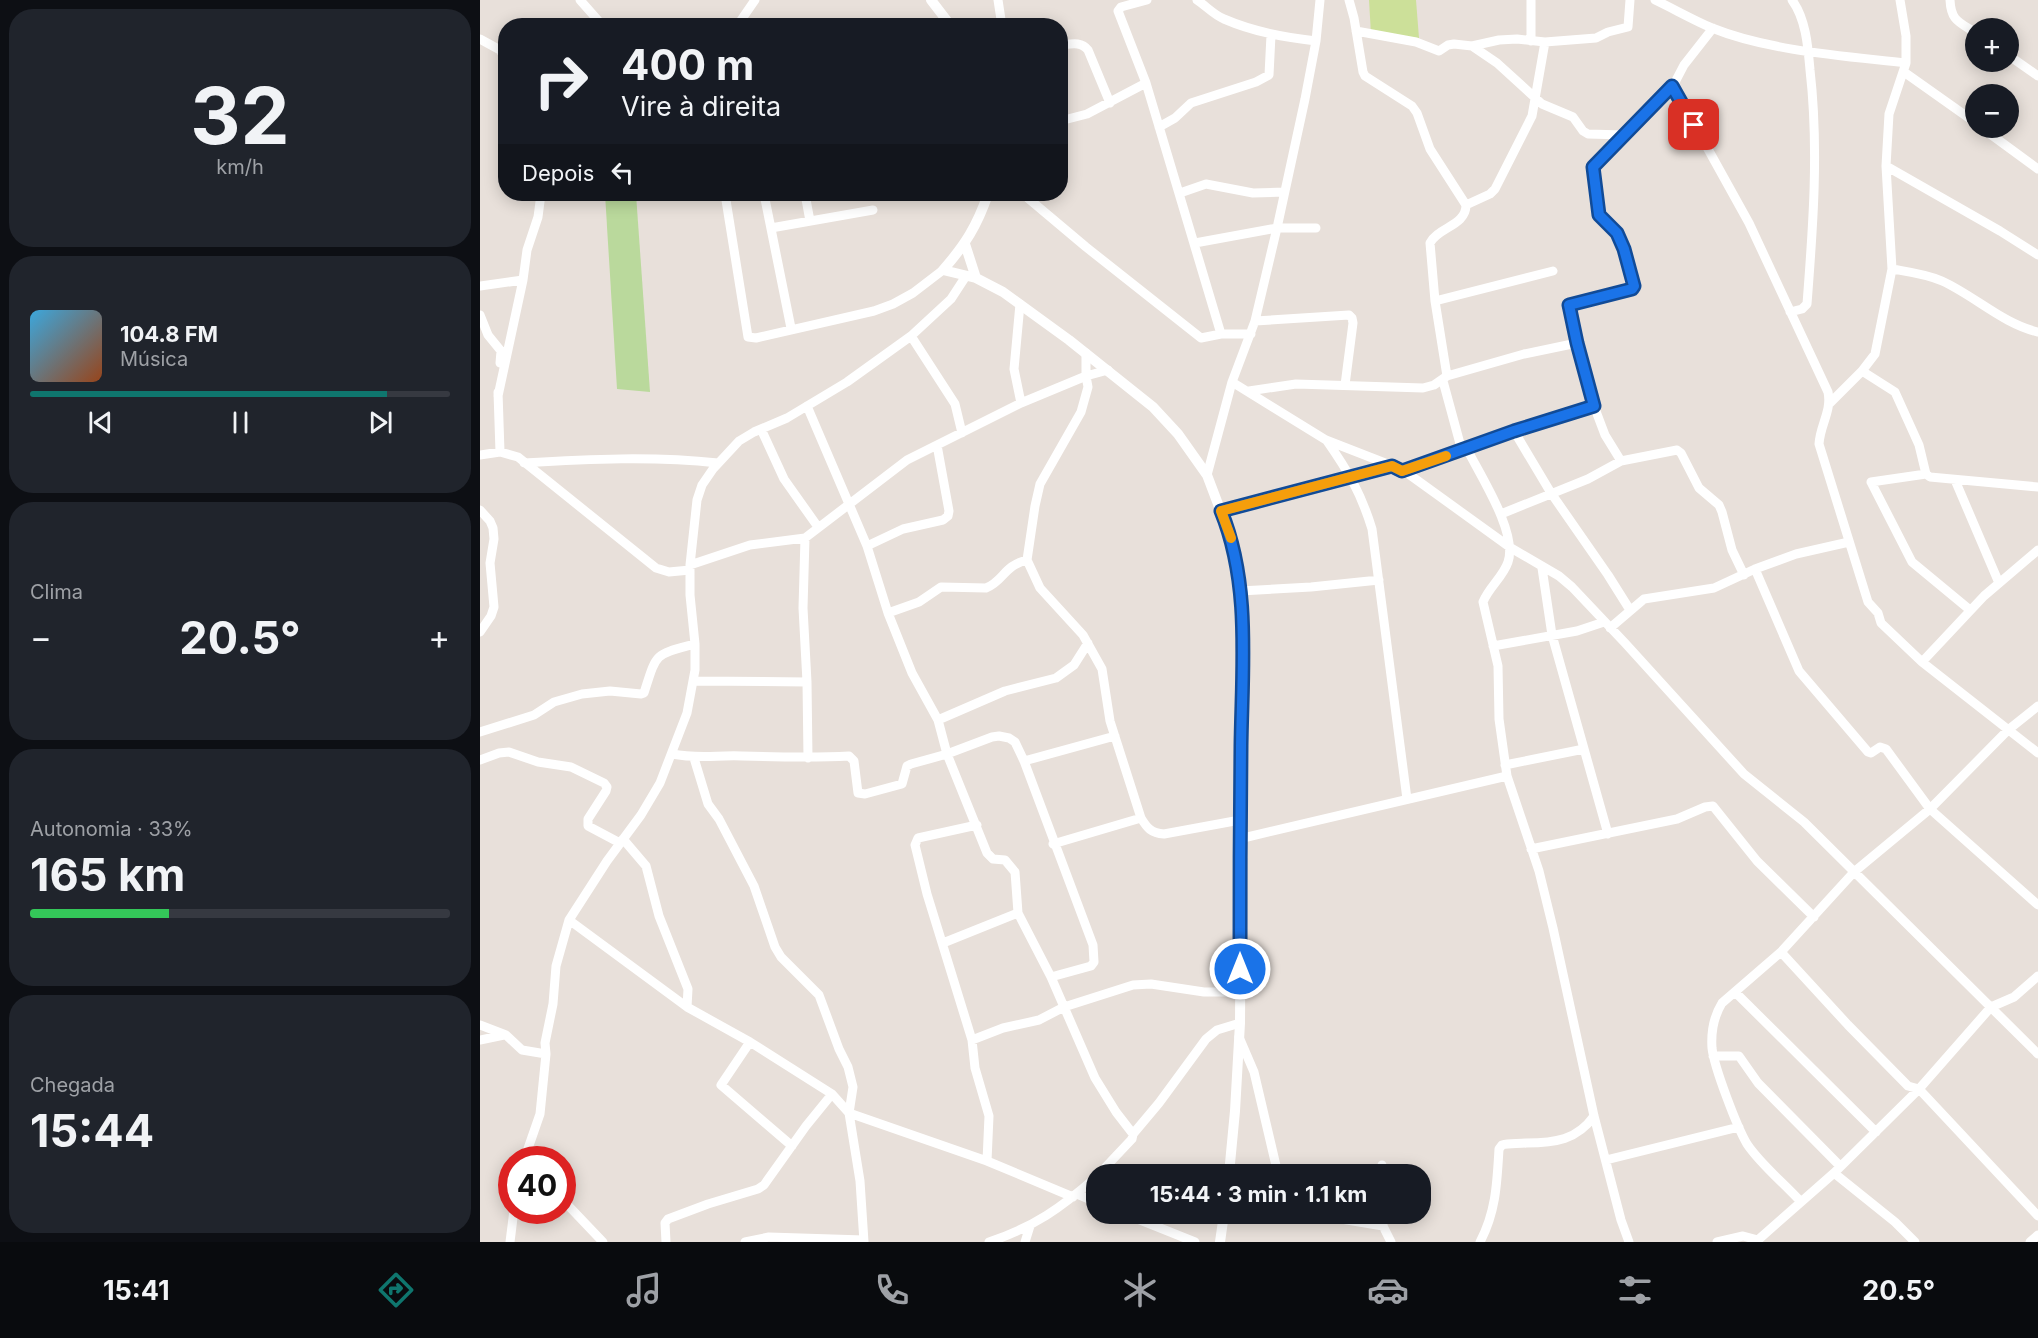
<!DOCTYPE html>
<html lang="pt">
<head>
<meta charset="utf-8">
<style>
  :root { --surface:#171b24; --page:#20242c; --text:#f1f3f6; --muted:#9ea1a6; --line:#363941; --accent:#0f766e }
  body { margin:0; font-family:Inter,sans-serif; background:var(--page); color:var(--text); height:100vh; display:flex; flex-direction:column; font-size:22px; white-space:nowrap }
  * { box-sizing:border-box; margin:0 }
  p { font-size:20px; color:var(--muted) }
  .icon { flex:none; width:33px; height:33px; fill:none; stroke:currentColor; stroke-width:2; stroke-linecap:round; stroke-linejoin:round }
  .map { position:relative; flex:1; overflow:hidden }
  .drawer { display:flex; flex-direction:column; gap:9px; padding:9px; background:#0d0f14; width:480px }
  .drawer>* { flex:none }
  .guide { position:absolute; left:18px; top:18px; width:570px; height:183px; border-radius:24px; box-shadow:0 3px 15px #0003; background:#171b24; color:var(--text); overflow:hidden }
  .buttons { position:absolute; left:1485px; top:18px; display:grid; gap:12px }
  .buttons a { display:grid; place-items:center; width:54px; height:54px; border-radius:50%; background:var(--surface); box-shadow:0 3px 15px #0003; font-size:30px }
  .speed { position:absolute; left:18px; top:1146px; display:flex; gap:12px; font-size:30px; font-weight:700; text-align:center }
  .speed>* { display:grid; place-content:center; width:78px; height:78px; border-radius:50%; background:var(--surface); box-shadow:0 3px 15px #0003; line-height:1 }
  .speed .limit { border:9px solid #d22; background:#fff; color:#111 }
  .pin { position:absolute; display:grid; place-items:center; width:51px; height:51px; color:#fff; margin:-26px; border-radius:12px; box-shadow:0 3px 9px #0006 }
  .me { position:absolute; width:66px; margin:-33px; rotate:0deg; stroke-linejoin:round; filter:drop-shadow(0 0 4px #0008) }
  .turn { display:flex; align-items:center; gap:21px; height:126px; padding:0 24px; font-size:27px }
  .turn .icon { width:78px; height:78px; stroke-width:2.5 }
  .turn b { display:block; font-size:42px; line-height:51px }
  .then { display:flex; align-items:center; height:57px; padding:0 24px; background:#0003; gap:12px; font-size:22px }
  .big { font-size:45px; font-weight:700; line-height:1.1 }
  .drawer .card { flex:1; display:flex; flex-direction:column; justify-content:center; gap:9px; min-width:0; padding:0 21px; border-radius:24px; background:var(--page) }
  .drawer .dial { align-items:center; gap:0 }
  .dial b { font-size:78px; line-height:1 }
  .song { display:flex; align-items:center; gap:18px }
  .cover { width:72px; height:72px; border-radius:9px; background:linear-gradient(135deg,hsl(200 70% 55%),hsl(20 70% 35%)) }
  .played { height:6px; border-radius:3px; background:linear-gradient(90deg,var(--accent) 85%,var(--line) 85%) }
  .keys { display:flex; justify-content:space-around; direction:ltr }
  .heat { display:flex; justify-content:space-between; align-items:center; font-size:33px; direction:ltr }
  .charge { height:9px; border-radius:4px; background:linear-gradient(90deg,#34c759 33%,var(--line) 0) }
  .trip { position:absolute; left:606px; top:1164px; width:345px; height:60px; border-radius:24px; background:var(--surface); box-shadow:0 3px 15px #0003; font-weight:700; line-height:60px; text-align:center }
  .menu { display:flex; height:96px; justify-content:space-around; align-items:center; background:#090b0e; color:var(--muted) }
  .menu .icon { width:42px; height:42px }
  .menu .active { color:var(--accent) }
  .menu b { font-size:27px; color:var(--text) }
  main { display:flex; flex:1; min-height:0 }
  .map>svg:first-child { display:block }
  .green { fill:#bad99c }
  .pitch { fill:#cce099 }
  .lines { fill:none; stroke-linecap:round; stroke-linejoin:round }
  .minor { stroke:#fff; stroke-width:9 }
  .tertiary { stroke:#fff; stroke-width:10 }
  .route-casing { stroke:#114b97; stroke-width:15 }
  .route { stroke:#1a73e8; stroke-width:10 }
  .slow { stroke:#f59e0b; stroke-width:10 }
</style>
</head>
<body>
<main>
<section class="drawer">
<div class="card dial"><b>32</b><p>km/h</p></div>
<div class="card">
<div class="song"><i class="cover"></i><div><b>104.8 FM</b><p>Música</p></div></div>
<div class="played"></div>
<div class="keys"><svg class="icon" aria-label="previous" viewBox="0 0 24 24"><path d="M18 5L8 12l10 7zM5 5v14"/></svg><svg class="icon" aria-label="pause" viewBox="0 0 24 24"><path d="M8 5v14M16 5v14"/></svg><svg class="icon" aria-label="next" viewBox="0 0 24 24"><path d="M6 5l10 7-10 7zM19 5v14"/></svg></div>
</div>
<div class="card"><p>Clima</p>
<div class="heat"><a>−</a><b class="big">20.5°</b><a>+</a></div>
</div>
<div class="card"><p>Autonomia · 33%</p><b class="big">165 km</b><div class="charge"></div></div>
<div class="card"><p>Chegada</p><b class="big">15:44</b></div>
</section>
<div class="map">
<svg width="1558" height="1242" viewBox="0 0 1558 1242">
  <rect width="100%" height="100%" fill="#e8e0da"/>
  <path class="green" d="M125 194H156L170 392 137 389Z"/>
  <path class="pitch" d="M889 0H936L939 38 891 34Z"/>
  <g class="lines">
    <path class="minor" d="M100 0 123 26
      M518 0 522 26
      M667 0 641 7 638 11 666 83 741 334
      M717 0C726 6 734 15 744 19 774 32 804 37 836 41
      M869 0 874 18 883 72 885 76 932 106 937 113 950 149 986 205C986 226 958 227 950 243L955 301 967 376
      M1051 0V41
      M1175 0C1194 9 1213 20 1232 28 1289 51 1365 56 1426 63
      M1470 0C1471 21 1479 22 1496 33
      M257 26 275 0
      M876 31 936 42 959 51 968 45 974 44 992 46 1017 63 1062 104 1093 117 1103 131 1108 134 1144 135
      M0 39 20 50 26 60
      M580 45C591 44 601 41 608 50L630 103
      M992 46 1019 40 1037 39 1065 42 1116 38 1128 32 1148 27 1150 0
      M1528 55 1558 76
      M1424 72 1496 123
      M1193 86 1269 223 1348 392C1352 411 1340 425 1339 444L1388 602 1398 613 1401 623 1442 662 1558 753
      M580 121 607 114 666 83
      M679 127 695 118 711 103 776 82 789 75 791 35
      M1502 128 1558 169
      M1406 166 1520 231 1558 255
      M700 193 726 184 773 193 804 192
      M245 194 268 337 276 338 394 311 413 304 433 293 463 270
      M284 194 311 328
      M325 194 330 221
      M543 194 606 247 721 338 741 334H771
      M986 205 1010 194 1015 189 1052 116 1065 42
      M291 228 393 210
      M715 243 797 228H836
      M1412 269C1429 272 1446 274 1462 281 1495 296 1523 324 1558 332
      M0 286 43 280
      M955 301 1073 271
      M540 304 534 369 541 403
      M1310 312 1322 309 1327 304C1333 227 1339 148 1330 70 1328 47 1326 19 1312 0
      M0 315 8 335 21 351 20 363
      M775 321 869 315 872 318 873 323 865 385
      M431 336 475 404 482 433
      M606 353V376L608 387 601 412 560 484 555 506 547 560 560 588 603 635 622 669 630 721 661 818C667 828 671 833 684 834L760 820
      M1382 371 1415 392 1439 445 1446 474 1450 477 1558 487
      M963 381 982 451
      M752 382 846 440 923 470 1031 548 1079 576 1092 587 1145 643 1264 774 1324 822 1558 1054
      M769 391 816 384 943 388 954 385 967 376 1044 354 1097 343
      M18 392 20 452
      M18 396 43 280 47 250 58 217 61 194
      M1350 403 1382 371 1395 354 1412 269 1406 166 1409 114 1426 63V36L1420 0
      M327 406 387 546 408 613 432 673 458 720 467 754 507 853 513 859 525 860 535 872 538 913 571 977 615 1078 636 1112 653 1134
      M281 429 304 479 338 527
      M1034 431 1071 493 1128 575 1150 610
      M847 441C868 471 881 493 892 529L927 799
      M987 449C1000 475 1038 533 1028 562 1023 577 1009 587 1003 602L1018 666 1019 719 1027 776 1059 871 1073 928 1114 1116 1141 1220 1149 1242
      M0 455 20 452 38 457 176 568 189 572 210 570
      M1141 461 1125 435 1114 406 1089 308 1092 303 1152 289 1154 286 1144 249 1137 233 1119 215 1113 167 1193 86 1204 65 1233 28
      M44 463C109 459 173 456 238 463
      M923 470 1114 406
      M1446 474 1391 482 1432 562 1490 610
      M727 475 752 382 775 321 797 228 825 99 836 41 840 0
      M1475 480 1519 583
      M0 510 10 521 13 528 14 539 10 563 14 607 11 616 0 632
      M741 511 912 466
      M1021 514 1108 479 1141 461 1197 450 1201 453 1219 488 1239 505 1242 512 1252 550 1264 575
      M325 538 323 608 327 682 328 758
      M387 546 423 529 463 520 468 516 469 511 457 445
      M210 565 270 545 325 538 427 460 541 403 606 376 628 370
      M1062 568 1072 635 1128 834
      M1275 569 1319 671 1388 752 1391 753 1400 747 1406 749 1450 809 1558 905
      M760 591 831 587 899 580
      M408 613 439 602 461 587 506 588C524 581 523 566 547 560
      M1130 628 1164 599 1234 588 1275 569 1316 554 1369 542
      M1013 646 1097 631 1124 622
      M1442 662 1504 596 1558 550
      M213 681 327 682
      M458 720 525 691 576 678 594 665 608 643
      M0 732 54 715 74 702 102 694 130 691 161 694 164 693C177 652 174 655 215 644
      M192 754C218 759 237 755 262 756 297 757 333 758 369 756L374 761 378 793 385 794 422 784 427 766 431 764 467 754 512 737 519 736 529 738 535 742 544 761 613 945 614 962 611 966 571 977
      M214 758 228 804 239 819 274 886 295 947 301 957 339 995 359 1049 368 1067 373 1087 369 1113 380 1181 384 1242
      M0 760 19 753 29 752 58 762 91 767 124 783 127 787 126 791 108 819V826L140 843
      M544 761 635 736
      M1025 765 1104 749
      M497 825 438 838 435 845 447 894 492 1040 495 1068 509 1116 507 1161
      M143 839 166 866 179 916 208 989 207 1007
      M759 839 1027 776
      M573 844 661 818
      M1051 849 1197 819 1225 807 1233 806 1277 861 1334 917
      M89 920 207 1007 270 1042 352 1094 369 1113 507 1161 593 1197
      M463 943 538 913
      M1301 952 1368 1025 1428 1086 1439 1089 1558 1216
      M1255 992 1396 1132
      M0 1025 26 1035 42 1050 66 1054
      M759 1037 774 1072 798 1174
      M0 1040 24 1035
      M492 1040 523 1028 559 1020 584 1007 653 985 671 984 724 992H760
      M270 1042 241 1085 312 1146
      M1233 1056H1259L1278 1083 1360 1166
      M44 1160 60 1114 66 1054 65 1043 73 1004 76 966 89 920 127 861 161 815 180 783 207 713 215 670V644L210 595V565L217 500 222 485 233 469 259 441 274 432 307 418 367 382 431 336 471 299 486 276
      M1126 1160 1259 1127
      M902 1165V1174
      M1354 1173 1415 1222 1435 1242
      M619 1174 652 1139 653 1134 679 1103 726 1039 737 1030 760 1023
      M597 1194 616 1202
      M82 1199 123 1242
      M1321 1202C1304 1183 1281 1165 1267 1144 1257 1127 1234 1067 1232 1048 1231 1033 1234 1016 1242 1003L1301 952 1374 872 1450 809 1528 730 1558 706
      M645 1214 715 1242
      M831 1214 903 1226
      M903 1214V1226L911 1242
      M1278 1240 1354 1173 1439 1089 1511 1007 1534 997 1558 976
      M30 1242 34 1210
      M186 1242 185 1223 188 1219 228 1204 278 1189 284 1185 326 1126 352 1094
      M265 1242 289 1237 384 1240
      M509 1242C554 1227 581 1208 616 1177
      M545 1242 550 1226
      M1000 1242C1016 1212 1017 1183 1019 1149L1022 1145C1029 1143 1038 1144 1046 1143 1075 1143 1097 1140 1114 1116
      M1237 1242 1263 1236 1278 1240
      M1550 1242 1558 1235"/>
    <path class="tertiary" d="M451 0 471 26
      M508 194C497 226 485 245 463 270L496 278 523 292 589 340 673 407 698 434 727 475 752 541 760 601 762 692 760 1023 755 1111 749 1174
      M485 244 496 278
      M740 1242 744 1214"/>
  </g>
  <g class="lines">
    <g class="route-casing">
      <path id="route" d="M760 969C760 895 760 820 761 746 762 668 771 584 741 511L912 466 922 471 1034 431 1114 406 1097 343 1089 305 1152 289 1154 286 1144 249 1137 233 1119 215 1113 167 1192 86 1214 125"/>
    </g>
    <use href="#route" class="route"/>
    <path class="slow" d="M751 538 741 511 912 466 922 471 966 456"/>
  </g>
</svg>
<div class="buttons">
<a>+</a>
<a>−</a>
</div>
<div class="speed"><div class="limit">40</div></div>
<div class="pin" style="left:1214px;top:125px;background:#d93025"><svg class="icon" aria-label="arrive" viewBox="0 0 24 24"><path d="M6 21V4h12l-3 4 3 4H6"/></svg></div>
<svg class="me" style="left:760px;top:969px" viewBox="-20 -20 40 40"><circle r="17" fill="#1a73e8" stroke="#fff" stroke-width="3"/><path d="M0-11L8 9 0 5-8 9z" fill="#fff"/></svg>
<div class="trip">15:44 · 3 min · 1.1 km</div>
<div class="guide">
<div class="turn"><svg class="icon" aria-label="right" viewBox="0 0 24 24"><path d="M7 20v-9h11M14 6l5 5-5 5"/></svg><div><b>400 m</b>Vire à direita</div></div>
<div class="then">Depois<svg class="icon" aria-label="left" viewBox="0 0 24 24"><path d="M17 20v-9H6M10 6l-5 5 5 5"/></svg></div>
</div>
</div>
</main>
<nav class="menu">
<b>15:41</b>
<svg class="icon active" aria-label="directions" viewBox="0 0 24 24"><path d="M12 3l9 9-9 9-9-9zM9 14v-3h6M13 9l2 2-2 2"/></svg>
<svg class="icon" aria-label="music" viewBox="0 0 24 24"><path d="M9 18V5l10-2v13"/><circle cx="6" cy="18" r="3"/><circle cx="16" cy="16" r="3"/></svg>
<svg class="icon" aria-label="phone" viewBox="0 0 24 24"><path d="M5 4h4l2 5-3 2q2 4 5 5l2-3 5 2v4C11 20 4 13 5 4z"/></svg>
<svg class="icon" aria-label="climate" viewBox="0 0 24 24"><path d="M12 3v18M4 7l16 10M4 17L20 7"/></svg>
<svg class="icon" aria-label="car" viewBox="0 0 24 24"><path d="M5 17H2v-5l4-1 3-4h7l3 4 3 1v5h-3M9 17h6M6 11h13"/><circle cx="7" cy="17" r="2"/><circle cx="17" cy="17" r="2"/></svg>
<svg class="icon" aria-label="filters" viewBox="0 0 24 24"><path d="M4 7h16M4 17h16"/><circle cx="9" cy="7" r="2"/><circle cx="15" cy="17" r="2"/></svg>
<b>20.5°</b>
</nav>
</body>
</html>
